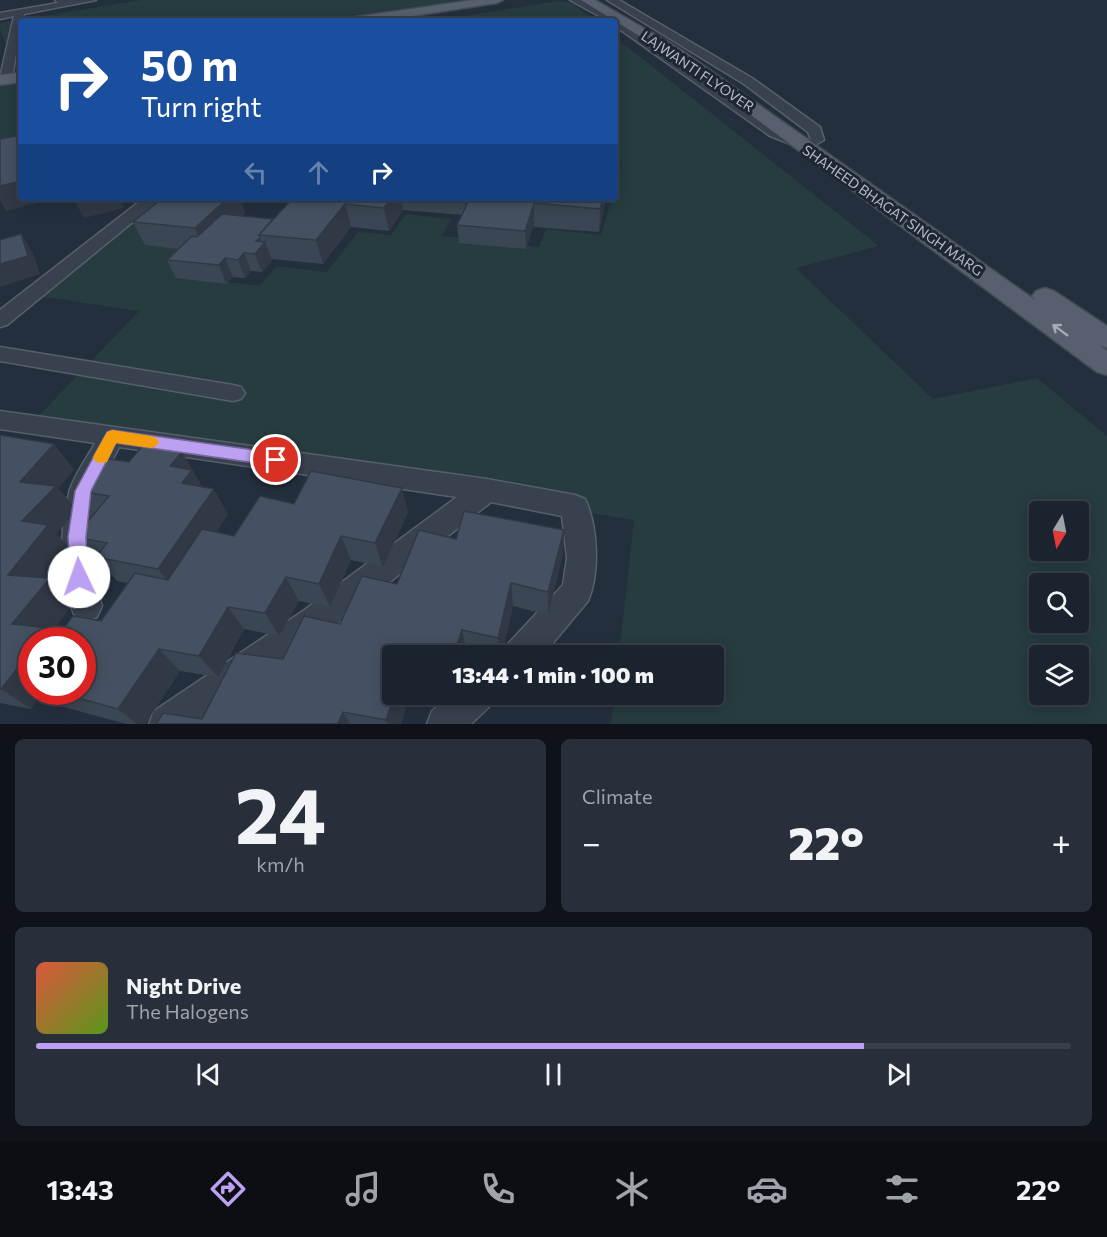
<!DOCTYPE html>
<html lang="en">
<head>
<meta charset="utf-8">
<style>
  :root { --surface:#1b232e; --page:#282f3a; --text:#f1f3f6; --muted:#a0a4aa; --line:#39404a; --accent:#bca0f2 }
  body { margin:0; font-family:Commissioner,sans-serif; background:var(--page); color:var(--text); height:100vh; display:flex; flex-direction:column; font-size:22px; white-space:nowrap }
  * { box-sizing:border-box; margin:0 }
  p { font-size:20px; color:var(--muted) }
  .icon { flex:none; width:33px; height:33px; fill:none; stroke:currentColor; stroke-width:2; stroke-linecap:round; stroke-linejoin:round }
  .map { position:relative; height:724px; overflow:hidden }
  .panel { display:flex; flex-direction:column; gap:15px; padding:15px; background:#0f1319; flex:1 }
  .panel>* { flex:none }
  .guide { position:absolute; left:18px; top:18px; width:600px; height:183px; border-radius:6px; box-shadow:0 3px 15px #0003,0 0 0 2px var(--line); background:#1a4fa0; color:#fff; overflow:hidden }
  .needle { width:39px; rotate:190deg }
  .tools { position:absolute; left:1029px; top:501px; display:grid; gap:12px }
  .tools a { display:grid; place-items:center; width:60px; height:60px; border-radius:6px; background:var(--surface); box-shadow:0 3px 15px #0003,0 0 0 2px var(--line); font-size:30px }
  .speed { position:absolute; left:18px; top:627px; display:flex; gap:12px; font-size:30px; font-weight:700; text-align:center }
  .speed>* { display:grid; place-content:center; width:78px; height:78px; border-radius:50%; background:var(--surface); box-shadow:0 3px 15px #0003,0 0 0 2px var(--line); line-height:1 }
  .speed .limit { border:9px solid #d22; background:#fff; color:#111 }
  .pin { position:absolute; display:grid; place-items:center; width:51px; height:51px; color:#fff; margin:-26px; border:3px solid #fff; border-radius:50%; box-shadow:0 2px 6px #0007 }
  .me { position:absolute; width:66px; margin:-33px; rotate:357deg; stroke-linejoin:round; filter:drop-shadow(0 0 4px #0008) }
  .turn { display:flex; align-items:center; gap:21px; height:126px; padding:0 24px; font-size:27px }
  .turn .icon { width:78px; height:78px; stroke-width:2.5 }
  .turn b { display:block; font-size:42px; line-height:51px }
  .lanes { display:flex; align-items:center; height:57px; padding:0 24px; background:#0003; justify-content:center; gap:30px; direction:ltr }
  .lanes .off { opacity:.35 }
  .big { font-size:45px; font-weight:800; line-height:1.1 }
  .panel .tile { flex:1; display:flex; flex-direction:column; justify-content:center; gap:9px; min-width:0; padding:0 21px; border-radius:9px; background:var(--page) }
  .panel .dial { align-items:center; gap:0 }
  .dial b { font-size:78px; line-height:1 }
  .song { display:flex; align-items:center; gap:18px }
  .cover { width:72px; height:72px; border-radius:9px; background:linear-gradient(135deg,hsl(10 70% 55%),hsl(90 70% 35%)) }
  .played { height:6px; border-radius:3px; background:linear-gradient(90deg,var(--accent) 80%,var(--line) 80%) }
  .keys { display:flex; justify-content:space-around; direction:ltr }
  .heat { display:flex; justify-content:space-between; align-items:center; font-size:33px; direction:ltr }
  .panel .tiles { flex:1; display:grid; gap:15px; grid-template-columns:1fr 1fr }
  .tile:last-child { grid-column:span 2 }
  .trip { position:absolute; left:382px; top:645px; width:342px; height:60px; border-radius:6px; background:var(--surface); box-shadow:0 3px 15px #0003,0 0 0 2px var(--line); font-weight:800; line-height:60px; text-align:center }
  .tab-bar { display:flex; height:96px; justify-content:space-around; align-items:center; background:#0b0e12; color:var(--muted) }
  .tab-bar .icon { width:42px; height:42px }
  .tab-bar .current { color:var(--accent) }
  .tab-bar b { font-size:27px; color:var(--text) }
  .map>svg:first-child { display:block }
  .green { fill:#263c3f; fill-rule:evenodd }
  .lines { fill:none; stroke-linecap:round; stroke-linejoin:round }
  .minor-casing { stroke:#565f6c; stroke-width:3 }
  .major-casing { stroke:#414a57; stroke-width:3 }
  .minor { fill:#38414e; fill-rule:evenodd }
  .major { fill:#56606e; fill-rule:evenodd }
  .wall { fill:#3b4654; fill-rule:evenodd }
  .shaded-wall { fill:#303945 }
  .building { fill:#455162; stroke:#303945; stroke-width:1.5 }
  .oneway { stroke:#a1aab7 }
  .route { fill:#bca0f2; stroke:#7a689d; stroke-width:1.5 }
  .slow { fill:#f59e0b }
  .labels { text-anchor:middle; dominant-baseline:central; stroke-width:6; stroke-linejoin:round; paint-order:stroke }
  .far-street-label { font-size:14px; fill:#b4bcc9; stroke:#1d2633 }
</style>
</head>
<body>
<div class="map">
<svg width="1107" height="724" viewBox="0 0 1107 724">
  <rect width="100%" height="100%" fill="#242f3e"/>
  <path class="green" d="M142 0H461L320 21H21V65L14 66 0 29V23Z
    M559 1 572 3 595 21H432Z
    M615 37 879 246 796 268 933 399 1037 378 1107 436V724H611L614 695 714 694V656L619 655 634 520 31 424 139 311 39 296 154 206 204 247 174 275 259 286 277 266 327 272 358 232 391 235 406 214 451 219 442 236 539 247 546 229 601 235 612 198H615V186L622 163 615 162ZM1040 512H1078V550H1040ZM1040 584H1078V622H1040ZM1040 656H1078V694H1040Z
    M21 83V140L0 145V87Z"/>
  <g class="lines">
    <g class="minor-casing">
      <path id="minor" d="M55 0H96L24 14 23 21H21L13 73 11 76H3L1 73 14 16 0 19V13L58 3Z
        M570 0H582L619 19 780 130 805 143 798 147 770 136 615 26V21H608Z
        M607 0H619L752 78 820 127 824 140 817 144 812 143 808 132 744 84Z
        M144 198H162L7 325 0 327V310Z
        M0 347 233 385 241 387 245 393 241 399 233 401 0 361Z
        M0 411 487 479 575 495 585 499C598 526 600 574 588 601L542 656H504L508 644 563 585 567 558 562 516 491 502 325 633 197 724H149L154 711 303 611 457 497 119 447 97 491 91 537 94 577 102 606 97 617 86 621 75 617C59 579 59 532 69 493 73 476 87 459 95 443L0 429Z
        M451 694H495L490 706 471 724H427L432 711Z"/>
    </g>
    <g class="major-casing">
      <path id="major" d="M473 0H503L497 3 380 21H349L355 17Z
        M581 0H595L680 49 1035 300 1032 296 1036 291 1045 288 1054 291 1107 326V348L1100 346 1107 351V375L1097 372 670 55Z
        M21 72V82L0 85V75Z"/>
    </g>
    <use href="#minor" class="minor"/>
    <use href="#major" class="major"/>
  </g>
  <path class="wall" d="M162 198H240L245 213 242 216 273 219 293 198H606L599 232 534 227V224L526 249 459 243 457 225 462 215 403 210 389 231 351 227 323 264 271 259 272 261 262 272 251 271 245 278 233 277 226 284 176 278 167 260 178 249 145 245 133 222 164 202Z
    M0 435 54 444 74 470 58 488 77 510 56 534 71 549 49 578H50L75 601 52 631 58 636 101 621 128 583 117 581 100 562 97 561 75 537 94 513 75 490 129 462 182 452 202 487 228 514 216 532 234 536 294 504 408 512 383 567 351 560 330 607 299 601 279 636 244 629 218 677 180 671 145 724H126L53 704 41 695 31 709 0 703ZM32 640 82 692H32Z
    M456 539 563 554 548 615 513 606 502 656H481L467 653 393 656 410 694 401 724H156L202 719 283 659 340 624 397 584Z"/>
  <path class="shaded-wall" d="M21 181V198H56L6 211 0 201V186Z
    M83 198H121L124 208 84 218 74 200Z
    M214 198H240L245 213 205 252 195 228Z
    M392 198H401L403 210 389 231 384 208Z
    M464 198H474L466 215Z
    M603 198H606L599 232 600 209Z
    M345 204 351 227 323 264 316 240Z
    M534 206V224L526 249 525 231Z
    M21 234 33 253 40 274 0 287V264Z
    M260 238 262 245 265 242 272 261 262 272 255 254 256 241Z
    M244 253 251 271 245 278 238 260Z
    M225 258 233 277 226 284 219 265Z
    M54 444 74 470 58 488 77 510 56 534 71 549 35 597 50 578 75 601 52 631 63 640H32L12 624 8 575 22 521 20 482Z
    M182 452 197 477 207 495 187 490 170 466Z
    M402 488 408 512 383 567 375 543Z
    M214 489 228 514 177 593 158 569Z
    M564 530 563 554 548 615V592Z
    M341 536 351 560 330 607 319 584Z
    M286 577 299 601 279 636 265 613Z
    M511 583 513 606 502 656H501L498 638Z
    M228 607 244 629 218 677 199 656Z
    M462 630 467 653 466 656H453Z
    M159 649 180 671 145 724H137L118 709Z
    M32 650V685L24 683 32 688V692H36L41 695 31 709 1 689Z
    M395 694H410L401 724H388L386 720Z
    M343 712 350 724H338Z"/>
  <path class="building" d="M21 135V181L0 186V139Z
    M170 198H228L195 228 133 222 158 202H165Z
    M293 198H392L384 208 345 204 316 240 259 235Z
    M470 198H536L525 231 457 225Z
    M536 198H603L600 209 534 203Z
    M222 214 273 219 259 235 260 238 256 241 265 242 255 254 244 253 238 260 225 258 219 265 167 260 192 236 197 237Z
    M21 234 28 256 0 264V240Z
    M0 435 54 444 20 482 56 486 22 521 48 525 8 575 50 578 12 624 48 628 39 640H32V650L1 689H0Z
    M143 445 182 452 170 466 192 470 182 483 214 489 158 569 96 557 107 543 75 537 109 496 75 490 103 458 129 462Z
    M311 471 402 488 375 543 341 536 319 584 286 577 265 613 228 607 199 656 159 649 118 709 55 692H82V640H55L73 616 101 621 135 573 168 580 202 529 234 536 260 496 294 504Z
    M464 511 564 530 548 592 511 583 498 638 462 630 453 656H393V694H395L386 720 343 712 338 724H156L163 713 202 719 236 653 283 659 304 616 340 624 362 576 397 584 419 530 456 539Z
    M32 673V685L24 683Z"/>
  <defs><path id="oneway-shaft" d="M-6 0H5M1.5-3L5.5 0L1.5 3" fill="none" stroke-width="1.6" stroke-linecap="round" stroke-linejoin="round" transform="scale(1.5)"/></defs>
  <use class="oneway" href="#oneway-shaft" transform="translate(1060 330) rotate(-144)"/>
  <path class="route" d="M112 430 276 453 282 455 284 460 282 464 276 466 116 443 91 491 86 537 88 577 85 583 79 585 72 583 70 577 68 537 75 491 107 432Z"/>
  <path class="slow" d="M112 430 151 436 156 438 159 442 156 446 151 448 116 443 107 462 101 463 96 462 93 457 107 432Z"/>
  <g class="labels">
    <g class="far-street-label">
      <text transform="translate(698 71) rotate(34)">LAJWANTI FLYOVER</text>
      <text transform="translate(893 210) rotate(35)">SHAHEED BHAGAT SINGH MARG</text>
    </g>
  </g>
</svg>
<div class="tools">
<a><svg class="needle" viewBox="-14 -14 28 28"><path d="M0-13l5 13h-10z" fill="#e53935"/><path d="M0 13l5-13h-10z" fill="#a0a4aa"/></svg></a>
<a><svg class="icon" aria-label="search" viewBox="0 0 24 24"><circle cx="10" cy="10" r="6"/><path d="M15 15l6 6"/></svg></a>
<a><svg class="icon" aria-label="layers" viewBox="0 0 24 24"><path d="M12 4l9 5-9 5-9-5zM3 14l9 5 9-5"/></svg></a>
</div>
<div class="speed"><div class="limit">30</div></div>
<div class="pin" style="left:276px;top:460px;background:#d93025"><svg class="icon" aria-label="arrive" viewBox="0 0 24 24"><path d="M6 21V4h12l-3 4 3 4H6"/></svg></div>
<svg class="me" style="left:79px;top:577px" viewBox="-20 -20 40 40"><circle r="19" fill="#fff"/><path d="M0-13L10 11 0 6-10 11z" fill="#bca0f2"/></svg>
<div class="trip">13:44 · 1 min · 100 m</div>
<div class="guide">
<div class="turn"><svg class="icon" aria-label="right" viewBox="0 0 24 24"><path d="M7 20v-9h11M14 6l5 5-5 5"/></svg><div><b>50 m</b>Turn right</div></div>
<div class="lanes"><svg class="icon off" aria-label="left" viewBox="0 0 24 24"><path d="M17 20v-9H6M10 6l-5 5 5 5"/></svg><svg class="icon off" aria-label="ahead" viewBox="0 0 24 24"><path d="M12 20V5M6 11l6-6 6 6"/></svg><svg class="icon" aria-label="right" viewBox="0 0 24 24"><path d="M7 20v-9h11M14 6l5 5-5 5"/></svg></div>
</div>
</div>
<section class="panel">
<div class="tiles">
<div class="tile dial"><b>24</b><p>km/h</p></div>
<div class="tile"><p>Climate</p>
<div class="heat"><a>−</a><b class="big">22°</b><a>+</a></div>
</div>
<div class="tile">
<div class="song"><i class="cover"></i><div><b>Night Drive</b><p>The Halogens</p></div></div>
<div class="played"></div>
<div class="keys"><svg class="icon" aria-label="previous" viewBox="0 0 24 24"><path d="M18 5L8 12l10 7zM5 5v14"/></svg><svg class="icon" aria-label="pause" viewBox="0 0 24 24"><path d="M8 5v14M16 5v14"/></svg><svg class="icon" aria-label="next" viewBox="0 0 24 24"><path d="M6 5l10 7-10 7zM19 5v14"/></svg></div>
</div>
</div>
</section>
<nav class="tab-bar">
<b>13:43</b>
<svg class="icon current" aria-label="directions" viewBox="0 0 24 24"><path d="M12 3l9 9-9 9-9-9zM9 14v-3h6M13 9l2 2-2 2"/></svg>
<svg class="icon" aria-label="music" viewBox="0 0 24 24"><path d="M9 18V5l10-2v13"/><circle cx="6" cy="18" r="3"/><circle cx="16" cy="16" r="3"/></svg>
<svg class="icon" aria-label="phone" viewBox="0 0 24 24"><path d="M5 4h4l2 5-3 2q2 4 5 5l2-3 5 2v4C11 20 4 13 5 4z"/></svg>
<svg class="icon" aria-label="climate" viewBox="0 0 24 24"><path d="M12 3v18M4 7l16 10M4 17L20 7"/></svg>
<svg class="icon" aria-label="car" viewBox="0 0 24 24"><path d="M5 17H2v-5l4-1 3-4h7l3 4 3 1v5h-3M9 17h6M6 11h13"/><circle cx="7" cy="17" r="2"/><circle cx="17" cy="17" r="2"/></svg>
<svg class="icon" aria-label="filters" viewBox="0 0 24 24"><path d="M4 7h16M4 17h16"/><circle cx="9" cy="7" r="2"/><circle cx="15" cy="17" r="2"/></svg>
<b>22°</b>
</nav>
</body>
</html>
